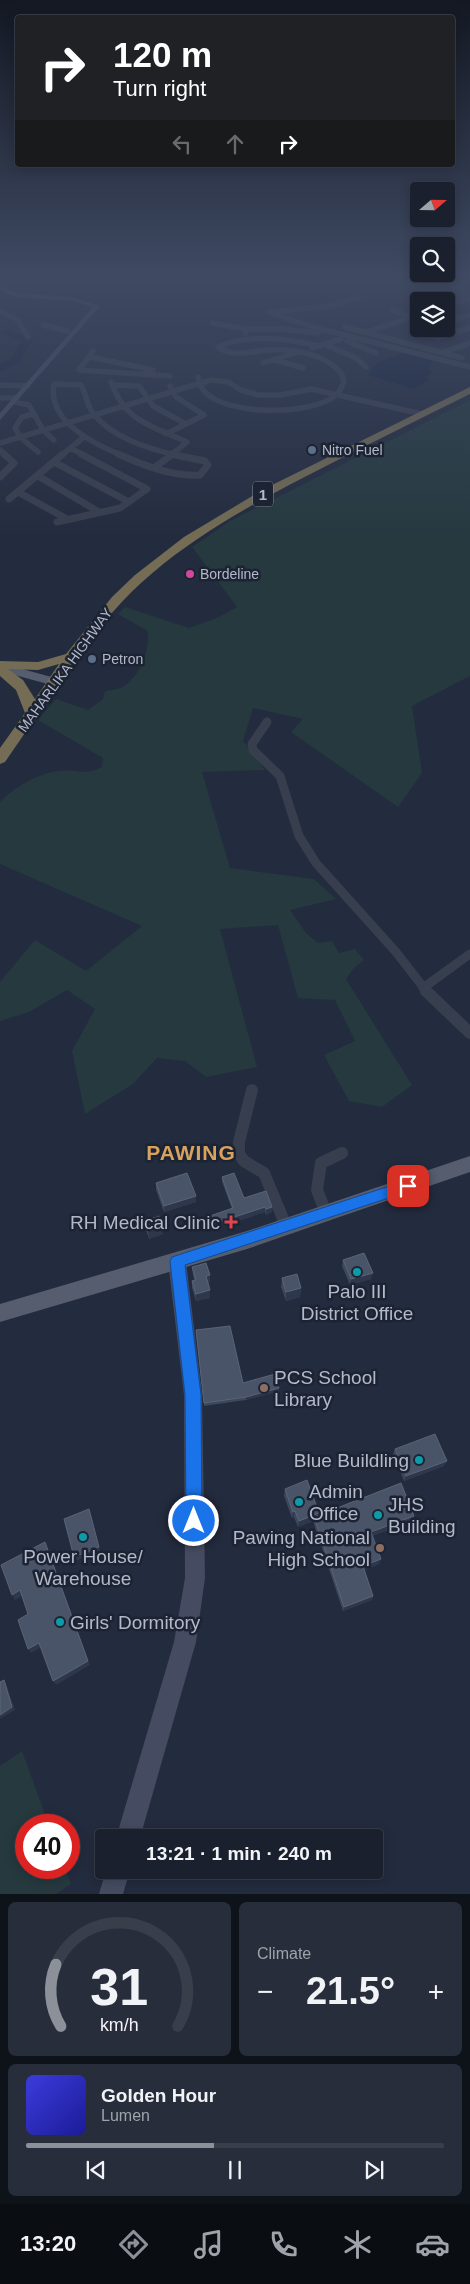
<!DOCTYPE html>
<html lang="en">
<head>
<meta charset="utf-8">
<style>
  :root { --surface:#1a202e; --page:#272d3a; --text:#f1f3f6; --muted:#9fa3aa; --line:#383e4a; --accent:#8c9099 }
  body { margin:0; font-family:Arial,sans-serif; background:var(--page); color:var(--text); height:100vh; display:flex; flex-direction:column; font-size:19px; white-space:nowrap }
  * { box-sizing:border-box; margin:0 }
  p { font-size:16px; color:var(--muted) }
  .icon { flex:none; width:28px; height:28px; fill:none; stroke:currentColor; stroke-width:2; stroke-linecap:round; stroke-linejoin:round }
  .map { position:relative; height:1894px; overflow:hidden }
  .sheet { display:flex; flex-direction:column; gap:8px; padding:8px; background:#0e1219; flex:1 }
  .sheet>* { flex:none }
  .guide { position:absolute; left:15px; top:15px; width:440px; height:152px; border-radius:5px; box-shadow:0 2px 12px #0003,0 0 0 1px var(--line); background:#202124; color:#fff; overflow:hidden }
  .needle { width:32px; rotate:70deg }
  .fabs { position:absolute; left:410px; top:182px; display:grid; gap:10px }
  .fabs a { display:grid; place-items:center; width:45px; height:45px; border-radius:5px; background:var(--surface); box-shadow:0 2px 12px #0003,0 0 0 1px var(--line); font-size:25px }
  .speed { position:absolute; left:15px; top:1814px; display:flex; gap:10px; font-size:25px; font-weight:700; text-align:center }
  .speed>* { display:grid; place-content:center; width:65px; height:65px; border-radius:50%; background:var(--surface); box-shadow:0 2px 12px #0003,0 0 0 1px var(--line); line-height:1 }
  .speed .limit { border:8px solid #d22; background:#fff; color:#111 }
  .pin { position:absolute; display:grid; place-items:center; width:42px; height:42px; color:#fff; margin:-21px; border-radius:10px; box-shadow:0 2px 8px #0006 }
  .me { position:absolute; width:55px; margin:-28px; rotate:0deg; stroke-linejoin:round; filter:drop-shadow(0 0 4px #0008) }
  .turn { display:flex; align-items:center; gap:18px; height:105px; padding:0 15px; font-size:22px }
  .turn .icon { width:65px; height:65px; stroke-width:2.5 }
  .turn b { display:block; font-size:35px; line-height:42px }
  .lanes { display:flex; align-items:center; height:48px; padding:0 15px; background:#0003; justify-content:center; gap:25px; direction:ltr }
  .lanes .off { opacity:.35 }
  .big { font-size:38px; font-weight:800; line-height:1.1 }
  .sheet .card { flex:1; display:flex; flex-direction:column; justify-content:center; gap:8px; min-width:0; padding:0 18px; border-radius:8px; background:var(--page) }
  .sheet .dial { align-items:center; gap:0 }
  .dial svg { height:130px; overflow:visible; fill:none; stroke:var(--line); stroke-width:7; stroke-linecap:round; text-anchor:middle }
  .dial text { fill:var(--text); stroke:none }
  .song { display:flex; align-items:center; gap:15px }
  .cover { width:60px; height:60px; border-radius:8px; background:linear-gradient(135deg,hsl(240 70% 55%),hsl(240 70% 35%)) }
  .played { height:5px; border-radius:2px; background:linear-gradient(90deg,var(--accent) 45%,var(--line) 45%) }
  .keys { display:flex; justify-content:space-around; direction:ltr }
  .heat { display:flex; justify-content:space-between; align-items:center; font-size:28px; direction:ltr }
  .sheet .tiles { flex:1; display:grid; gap:8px; grid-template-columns:1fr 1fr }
  .card:last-child { grid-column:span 2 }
  .trip { position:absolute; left:95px; top:1829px; width:288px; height:50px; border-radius:5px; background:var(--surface); box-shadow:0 2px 12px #0003,0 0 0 1px var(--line); font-weight:800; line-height:50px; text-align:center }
  .dock { display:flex; height:80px; justify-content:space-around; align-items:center; background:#0a0d12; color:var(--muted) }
  .dock .icon { width:35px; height:35px }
  .dock .on { color:var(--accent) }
  .dock b { font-size:22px; color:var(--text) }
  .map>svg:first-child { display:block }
  .green { fill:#25393f }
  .water { fill:#16213c }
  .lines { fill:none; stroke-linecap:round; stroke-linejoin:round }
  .river { fill:#16213c; fill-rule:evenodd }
  .street-far3 { stroke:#373e4e; stroke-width:5.5 }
  .street-far2 { stroke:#373e4e; stroke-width:7 }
  .street-far1 { stroke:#373e4e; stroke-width:9 }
  .street { stroke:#373e4e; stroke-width:12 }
  .secondary { fill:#454c61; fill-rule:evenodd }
  .primary { fill:#555d6e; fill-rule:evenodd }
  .highway { fill:#746c54; fill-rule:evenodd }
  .wall { fill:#3e485c }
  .shaded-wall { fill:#2e374b }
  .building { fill:#4a5468; stroke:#5b6477 }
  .route { fill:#1a73e8; stroke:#114b97 }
  .service-dot { fill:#5c6f8a; stroke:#1c2333; stroke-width:2 }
  .hotel-dot { fill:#d1479c; stroke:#1c2333; stroke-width:2 }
  .health-dot { fill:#e0444e; stroke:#1c2333; stroke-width:2 }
  .culture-dot { fill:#0f9aa8; stroke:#1c2333; stroke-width:2 }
  .education-dot { fill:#8d6e63; stroke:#1c2333; stroke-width:2 }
  .labels { text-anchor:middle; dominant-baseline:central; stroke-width:5; stroke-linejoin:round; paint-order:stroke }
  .far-poi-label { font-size:14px; fill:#b3b9c9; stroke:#1c2333; text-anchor:start }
  .far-street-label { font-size:14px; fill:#b3b9c9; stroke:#1c2333 }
  .shield { fill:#1c2333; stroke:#868c9c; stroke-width:1 }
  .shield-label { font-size:15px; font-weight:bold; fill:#b3b9c9 }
  .near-poi-label { font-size:19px; fill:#b3b9c9; stroke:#1c2333; text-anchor:start }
  .district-label { font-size:21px; font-weight:bold; letter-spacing:1px; fill:#d8a25f; stroke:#1c2333 }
</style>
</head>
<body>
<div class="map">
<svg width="470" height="1894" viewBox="0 0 470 1894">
  <rect width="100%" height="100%" fill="#232b3e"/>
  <path class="green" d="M470 400V676L412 706 422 773 398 807 291 732 303 719 253 708 243 741 265 770 202 772 230 868 314 879 336 899 290 910 306 933 318 943 332 941 339 953 355 949 364 960 354 968 346 979 412 1085 382 1107 349 1101 324 1055 355 1041 335 1000 298 998 278 925 220 929 257 1067 206 1077 185 1061 157 1058 133 1084 85 1114 72 1051 95 1009 67 990 29 1012 0 1021V982L35 940 86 971 142 926 0 864V802C14 787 39 773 59 771 77 769 85 776 102 767L103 758 38 720 56 699 88 710 103 699 105 691C110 690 119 690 124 686 142 673 149 652 148 631L118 614 125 607 189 628 219 617 237 607 192 547 230 521Z
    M22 1751 49 1825H26V1868H65L71 1884 56 1894H0V1766Z"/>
  <path class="water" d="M405 352 434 359 428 370 432 373 425 377 430 379 414 389 368 375 379 362Z"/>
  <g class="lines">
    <path class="river" d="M7 329 33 340 18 363 0 372V364L10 359 22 341 3 334 2 332Z"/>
    <path class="street-far3" d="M454 286 470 298
      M419 301 440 295
      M446 306 470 299
      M0 310 18 321 28 337
      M393 310 412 317
      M268 312 313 327 470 367
      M271 312 330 306 360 297
      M446 322 470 315
      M212 323 245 329 246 333
      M43 325 67 331
      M345 327 462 358
      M245 329H282L318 333
      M366 332 419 315
      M415 332 439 337 470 328
      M347 341 376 353
      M324 344 356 358 366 367
      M312 348 341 339
      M93 351 79 370 170 376
      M444 352 470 343
      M90 357 153 370
      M275 360 303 368
      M263 363 295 353
      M198 377C200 381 201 388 204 391 225 416 312 416 336 395 340 392 342 386 344 382 343 373 338 369 331 364 313 352 288 349 267 350 251 351 232 358 218 347 249 333 286 338 318 346
      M111 382C125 422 152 426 187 442L171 455
      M0 385 28 386
      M112 385 139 386 153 406 186 424
      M0 398H17
      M14 402 29 405 43 430 54 440
      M33 414 22 417 15 428 20 437 38 452
      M166 434 204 415 176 397 170 386
      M0 443 211 380 228 382 241 390 258 395H281L311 389 422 414
      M70 448 84 455
      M0 450 6 455
      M62 455 84 437
      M121 455C94 444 47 421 54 384L81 385C86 394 87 405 93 413 112 438 147 448 175 455"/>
    <path class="street-far2" d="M118 454C143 465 172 477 200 475L208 465 205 461 170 454
      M54 462 129 502
      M155 467 173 454
      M38 476 99 512
      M0 477 14 463 4 454
      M18 492 67 519
      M9 499 63 454
      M57 522 120 508 147 489 81 454"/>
    <path class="street-far1" d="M267 722 252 744 253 750 280 776 299 836 316 863 396 952 427 992
      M423 988 470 954"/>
    <path class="street" d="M426 991 470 1033
      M252 1090 239 1142V1154L244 1161 264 1173 286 1226
      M326 1213 317 1190 321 1163 342 1153"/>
    <path class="secondary" d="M0 285 16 293 72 297 100 306 0 420V413L93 307 72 301 15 297 0 290Z
      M177 1253 183 1255 186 1261 202 1395 205 1578 196 1642 140 1838H116L174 1642 185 1578 184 1395 168 1261 171 1255Z
      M106 1870H130L123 1894H99Z"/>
    <path class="primary" d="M0 663 59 679 61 682 55 686 0 671Z
      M470 1156V1172L247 1249 0 1322V1304L247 1231Z"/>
    <path class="highway" d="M470 387V394C423 417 375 441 328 465 234 513 133 566 79 659L75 660 5 762 0 764V748L25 713 16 690 0 676V661L38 662 66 654 112 597 135 575 184 537 264 489ZM59 664 35 699 23 680 8 669 38 670Z"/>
  </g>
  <path class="wall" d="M222 1177 244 1198 272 1207V1212L266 1215 265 1212 210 1230 207 1222V1217L232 1209 222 1182Z
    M156 1183 196 1196V1202L164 1212 156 1190Z
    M145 1221 163 1234 149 1239 146 1230Z
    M343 1260 371 1279 350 1285 342 1266Z
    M192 1267 210 1282 208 1283 210 1298 196 1301 192 1288V1281L194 1280 193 1274Z
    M282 1278 301 1288 300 1297 286 1301 281 1287Z
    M196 1330 243 1383 279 1391 246 1400 204 1406Z
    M395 1449 444 1466 404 1481 393 1454Z
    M285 1489 319 1514 414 1516 412 1521 372 1536 379 1564 364 1570 373 1596 372 1600 343 1611 313 1521 298 1527 294 1517 292 1518 284 1496Z"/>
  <path class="shaded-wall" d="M196 1196V1202L164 1212V1206Z
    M265 1207V1212L210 1230V1225Z
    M272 1207V1212L266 1215V1209Z
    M162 1225 163 1234 149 1239 148 1230Z
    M373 1273 371 1279 350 1285 351 1279Z
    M210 1275V1282L206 1283V1276Z
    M301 1288 300 1297 286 1301V1292Z
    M210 1290V1298L196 1301V1294Z
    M279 1388V1391L246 1400V1397Z
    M447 1461 444 1466 404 1481 406 1476Z
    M89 1509 100 1551 75 1561 74 1557Z
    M295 1511 294 1517 292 1518 293 1512Z
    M319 1513 318 1519 314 1517 313 1521 298 1527 299 1521Z
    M414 1516 412 1521 369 1537 371 1532Z
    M45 1542 47 1547 90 1665 56 1685 53 1681Z
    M381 1559 379 1564 361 1571 363 1566Z
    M20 1590 24 1595 15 1600 12 1595Z
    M373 1596 372 1600 343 1611 344 1607Z
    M39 1643 42 1647 31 1653 28 1649Z
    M4 1680 6 1683 15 1710 0 1719Z"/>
  <path class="building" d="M187 1173 196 1196 164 1206 156 1183Z
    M234 1173 244 1198 266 1191 272 1207 266 1209 265 1207 210 1225 207 1217 233 1208 222 1177Z
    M159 1216 162 1225 148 1230 145 1221Z
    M364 1253 373 1273 351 1279 343 1260Z
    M206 1263 210 1275 206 1276 210 1290 196 1294 192 1281 196 1280 192 1267Z
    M297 1274 301 1288 286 1292 282 1278Z
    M230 1326 243 1383 275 1374 279 1388 246 1397 204 1403 196 1330Z
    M435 1434 447 1461 406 1476 395 1449Z
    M307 1480 319 1513 299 1521 295 1511 293 1512 285 1489Z
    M401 1483 414 1516 371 1532 381 1559 363 1566 373 1596 344 1607 314 1517Z
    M89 1509 99 1547 74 1557 64 1519Z
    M45 1542 88 1661 53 1681 39 1643 28 1649 18 1620 28 1614 20 1590 12 1595 1 1565Z
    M4 1680 12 1707 0 1715V1682Z"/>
  <linearGradient id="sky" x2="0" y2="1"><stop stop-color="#131822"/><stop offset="0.51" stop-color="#3f4a63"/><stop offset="1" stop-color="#3f4a63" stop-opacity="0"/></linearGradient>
  <rect width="470" height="540" fill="url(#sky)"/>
  <path class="route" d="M408 1180 413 1181 415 1186 413 1190 185 1265 201 1395 202 1521 200 1527 194 1530 188 1527 186 1521 185 1395 170 1261 172 1257Z"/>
  <g class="service-dot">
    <circle cx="312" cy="450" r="5"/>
    <circle cx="92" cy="659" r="5"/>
  </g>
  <circle class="hotel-dot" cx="190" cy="574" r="5"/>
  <path class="health-dot" d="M228.5 1214.5h5v5h5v5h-5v5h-5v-5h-5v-5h5z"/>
  <g class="culture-dot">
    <circle cx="357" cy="1272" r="5"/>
    <circle cx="419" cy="1460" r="5"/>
    <circle cx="299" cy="1502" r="5"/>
    <circle cx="378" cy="1515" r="5"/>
    <circle cx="83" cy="1537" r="5"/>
    <circle cx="60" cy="1622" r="5"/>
  </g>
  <g class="education-dot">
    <circle cx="264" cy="1388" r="5"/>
    <circle cx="380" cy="1548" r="5"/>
  </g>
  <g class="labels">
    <g class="far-poi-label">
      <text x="322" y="450">Nitro Fuel</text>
      <text x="200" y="574">Bordeline</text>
      <text x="102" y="659">Petron</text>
    </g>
    <g class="far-street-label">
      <text transform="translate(65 670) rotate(-54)">MAHARLIKA HIGHWAY</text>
    </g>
    <rect class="shield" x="253" y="481.5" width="20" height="25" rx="4"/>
    <g class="shield-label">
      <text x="263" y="494">1</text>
    </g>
    <g class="near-poi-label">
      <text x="220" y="1222" text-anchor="end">RH Medical Clinic</text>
      <text x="357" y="1291" text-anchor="middle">Palo III<tspan x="357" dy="22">District Office</tspan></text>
      <text x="274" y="1377">PCS School<tspan x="274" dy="22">Library</tspan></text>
      <text x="409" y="1460" text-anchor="end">Blue Buildling</text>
      <text x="309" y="1491">Admin<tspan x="309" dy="22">Office</tspan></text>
      <text x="388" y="1504">JHS<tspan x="388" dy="22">Building</tspan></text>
      <text x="370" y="1537" text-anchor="end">Pawing National<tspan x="370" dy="22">High School</tspan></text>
      <text x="83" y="1556" text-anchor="middle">Power House/<tspan x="83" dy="22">Warehouse</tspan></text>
      <text x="70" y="1622">Girls' Dormitory</text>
    </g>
    <g class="district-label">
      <text x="191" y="1152">PAWING</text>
    </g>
  </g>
</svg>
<div class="fabs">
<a><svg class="needle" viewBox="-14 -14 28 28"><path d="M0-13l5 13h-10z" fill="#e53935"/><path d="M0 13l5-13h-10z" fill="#9fa3aa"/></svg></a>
<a><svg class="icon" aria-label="search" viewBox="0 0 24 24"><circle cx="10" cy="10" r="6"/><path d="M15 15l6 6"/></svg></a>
<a><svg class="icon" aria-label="layers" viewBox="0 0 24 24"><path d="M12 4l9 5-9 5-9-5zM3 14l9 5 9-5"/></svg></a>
</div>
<div class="speed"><div class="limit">40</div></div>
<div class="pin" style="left:408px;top:1186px;background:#d93025"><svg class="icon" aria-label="arrive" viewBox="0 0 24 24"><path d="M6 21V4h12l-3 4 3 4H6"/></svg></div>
<svg class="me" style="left:194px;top:1521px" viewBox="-20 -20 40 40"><circle r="17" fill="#1a73e8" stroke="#fff" stroke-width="3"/><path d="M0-11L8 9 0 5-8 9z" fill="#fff"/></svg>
<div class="trip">13:21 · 1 min · 240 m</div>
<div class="guide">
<div class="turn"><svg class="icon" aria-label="right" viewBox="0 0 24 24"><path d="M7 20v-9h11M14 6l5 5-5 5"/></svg><div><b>120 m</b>Turn right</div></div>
<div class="lanes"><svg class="icon off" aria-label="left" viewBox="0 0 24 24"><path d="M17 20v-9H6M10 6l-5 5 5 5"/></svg><svg class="icon off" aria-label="ahead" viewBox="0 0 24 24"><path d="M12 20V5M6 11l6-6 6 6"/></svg><svg class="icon" aria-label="right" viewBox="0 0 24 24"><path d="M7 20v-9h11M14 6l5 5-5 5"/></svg></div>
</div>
</div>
<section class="sheet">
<div class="tiles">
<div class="card dial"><svg viewBox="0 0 100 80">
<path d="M14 69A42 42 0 1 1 86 69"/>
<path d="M14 69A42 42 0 0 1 11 31" stroke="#8c9099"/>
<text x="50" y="56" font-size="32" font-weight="700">31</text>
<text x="50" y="72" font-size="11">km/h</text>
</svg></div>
<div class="card"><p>Climate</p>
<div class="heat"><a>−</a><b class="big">21.5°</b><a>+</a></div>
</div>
<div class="card">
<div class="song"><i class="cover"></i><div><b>Golden Hour</b><p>Lumen</p></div></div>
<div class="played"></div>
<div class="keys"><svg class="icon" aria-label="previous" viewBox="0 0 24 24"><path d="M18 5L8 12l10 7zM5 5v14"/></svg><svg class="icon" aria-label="pause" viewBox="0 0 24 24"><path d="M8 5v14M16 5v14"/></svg><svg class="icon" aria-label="next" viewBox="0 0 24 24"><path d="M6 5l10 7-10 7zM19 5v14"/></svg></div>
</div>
</div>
</section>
<nav class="dock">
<b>13:20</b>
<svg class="icon on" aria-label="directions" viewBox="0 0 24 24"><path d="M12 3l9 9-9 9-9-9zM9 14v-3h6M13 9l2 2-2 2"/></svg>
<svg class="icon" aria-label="music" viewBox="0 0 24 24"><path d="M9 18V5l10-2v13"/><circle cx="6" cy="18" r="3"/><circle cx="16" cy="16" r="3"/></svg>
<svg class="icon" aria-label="phone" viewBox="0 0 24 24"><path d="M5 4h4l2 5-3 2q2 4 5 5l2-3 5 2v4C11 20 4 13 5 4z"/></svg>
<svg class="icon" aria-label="climate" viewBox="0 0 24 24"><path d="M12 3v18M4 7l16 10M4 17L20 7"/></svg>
<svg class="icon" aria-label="car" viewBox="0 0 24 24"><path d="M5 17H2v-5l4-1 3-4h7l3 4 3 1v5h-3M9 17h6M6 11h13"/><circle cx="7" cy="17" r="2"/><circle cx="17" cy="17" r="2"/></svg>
</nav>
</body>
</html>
